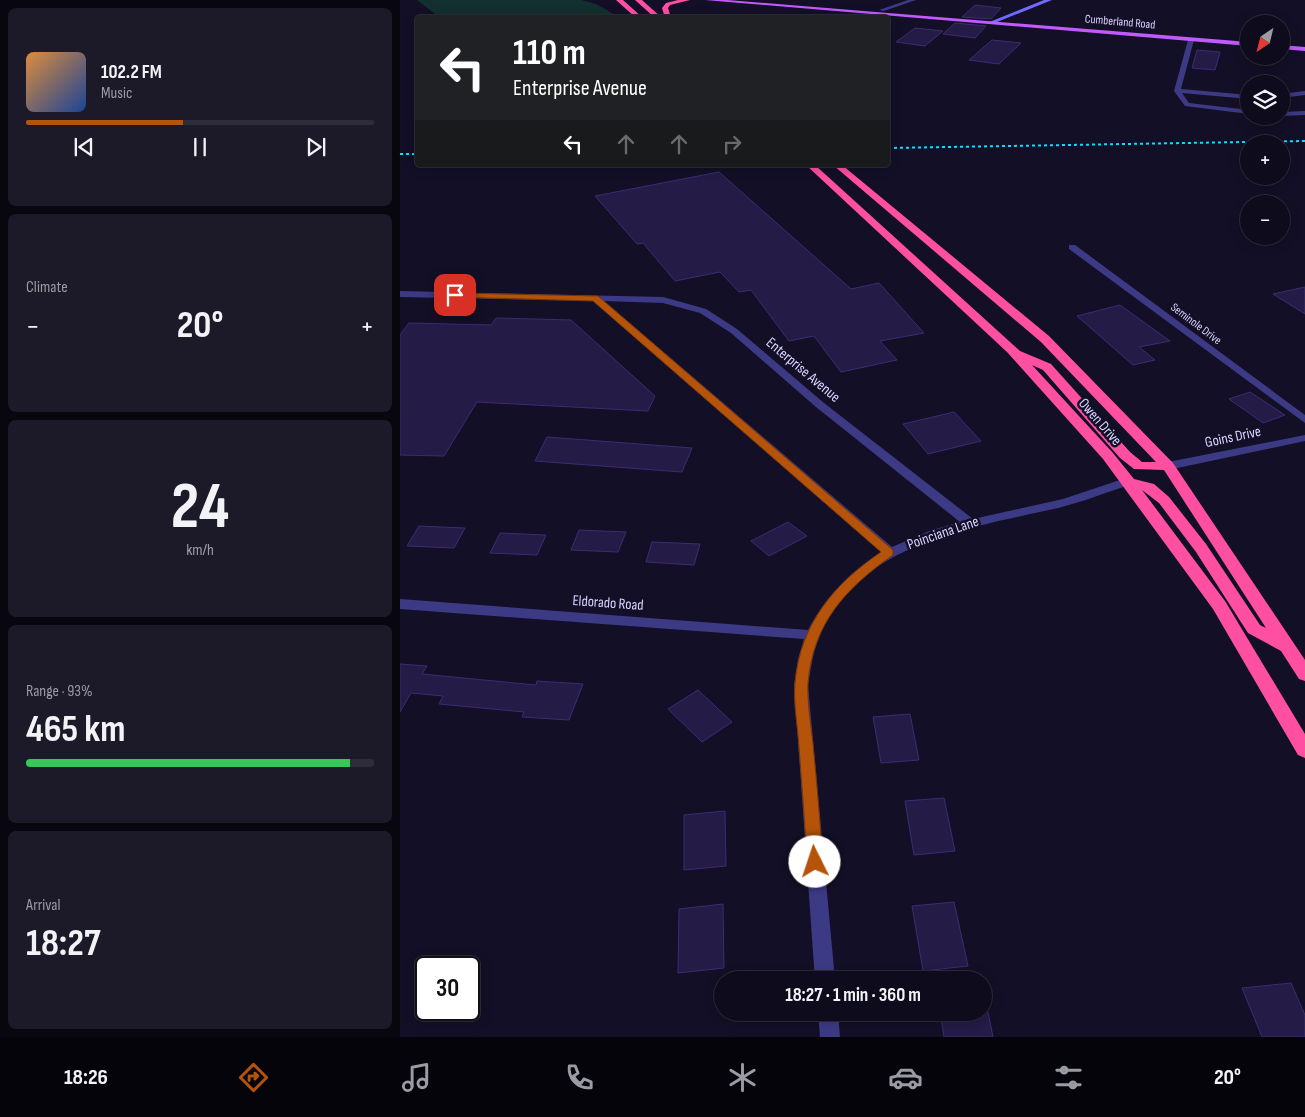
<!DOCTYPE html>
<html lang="en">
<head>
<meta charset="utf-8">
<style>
  :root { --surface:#0e0b1c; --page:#1c1929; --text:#f1f3f6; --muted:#9b9ba3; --line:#2e2b3b; --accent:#b45309 }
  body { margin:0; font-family:"Sofia Sans Condensed",sans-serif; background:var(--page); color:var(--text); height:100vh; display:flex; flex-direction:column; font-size:19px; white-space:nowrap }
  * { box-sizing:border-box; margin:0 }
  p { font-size:16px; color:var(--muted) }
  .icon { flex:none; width:28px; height:28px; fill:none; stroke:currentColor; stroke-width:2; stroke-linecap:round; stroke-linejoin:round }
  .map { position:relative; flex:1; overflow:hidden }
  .panel { display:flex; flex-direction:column; gap:8px; padding:8px; background:#08060f; width:400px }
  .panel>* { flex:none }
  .banner { position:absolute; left:15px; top:15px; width:475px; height:152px; border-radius:5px; box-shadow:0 2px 12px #0003,0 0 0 1px var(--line); background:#202124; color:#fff; overflow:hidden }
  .needle { width:32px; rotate:215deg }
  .tools { position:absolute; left:840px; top:15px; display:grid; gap:10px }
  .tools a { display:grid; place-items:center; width:50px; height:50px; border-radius:50%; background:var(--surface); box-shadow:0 2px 12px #0003,0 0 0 1px var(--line); font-size:25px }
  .speed { position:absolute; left:15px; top:956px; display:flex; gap:10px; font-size:25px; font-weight:700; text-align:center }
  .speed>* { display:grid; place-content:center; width:65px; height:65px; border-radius:50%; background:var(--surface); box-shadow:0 2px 12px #0003,0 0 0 1px var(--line); line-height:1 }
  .speed .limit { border:2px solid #111; border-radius:8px; background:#fff; color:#111 }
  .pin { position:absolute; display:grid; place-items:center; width:42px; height:42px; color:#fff; margin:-21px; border-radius:10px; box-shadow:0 2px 8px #0006 }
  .me { position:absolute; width:55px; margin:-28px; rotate:356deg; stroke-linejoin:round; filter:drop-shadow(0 0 4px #0008) }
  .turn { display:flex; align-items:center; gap:18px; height:105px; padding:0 15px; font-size:22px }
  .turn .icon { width:65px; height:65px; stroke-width:2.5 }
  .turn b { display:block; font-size:35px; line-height:42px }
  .lanes { display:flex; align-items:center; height:48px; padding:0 15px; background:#0003; justify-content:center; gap:25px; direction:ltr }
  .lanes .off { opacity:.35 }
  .big { font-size:38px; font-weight:700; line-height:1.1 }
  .panel .widget { flex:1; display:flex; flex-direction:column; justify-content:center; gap:8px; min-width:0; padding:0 18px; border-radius:8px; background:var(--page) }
  .panel .dial { align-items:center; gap:0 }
  .dial b { font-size:65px; line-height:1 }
  .song { display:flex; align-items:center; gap:15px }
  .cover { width:60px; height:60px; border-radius:8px; background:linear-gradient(135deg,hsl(30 70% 55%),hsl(220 70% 35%)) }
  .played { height:5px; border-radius:2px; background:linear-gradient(90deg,var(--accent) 45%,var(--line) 45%) }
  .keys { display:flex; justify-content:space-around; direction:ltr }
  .heat { display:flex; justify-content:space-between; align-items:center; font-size:28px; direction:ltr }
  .charge { height:8px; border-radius:4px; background:linear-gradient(90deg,#34c759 93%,var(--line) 0) }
  .trip { position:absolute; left:314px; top:971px; width:278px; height:50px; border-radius:25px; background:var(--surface); box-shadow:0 2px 12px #0003,0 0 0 1px var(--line); font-weight:700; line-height:50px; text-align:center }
  .menu { display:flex; height:80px; justify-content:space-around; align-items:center; background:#06040b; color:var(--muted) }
  .menu .icon { width:35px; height:35px }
  .menu .selected { color:var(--accent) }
  .menu b { font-size:22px; color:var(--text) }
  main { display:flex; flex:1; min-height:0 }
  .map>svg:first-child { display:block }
  .green { fill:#12302f }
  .building { fill:#241b47; stroke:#3b2d73 }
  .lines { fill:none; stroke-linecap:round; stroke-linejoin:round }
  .street { fill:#3d3a85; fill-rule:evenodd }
  .secondary { fill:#6f6bff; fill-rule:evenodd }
  .primary { fill:#c25bff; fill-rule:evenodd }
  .highway { fill:#ff4fa3; fill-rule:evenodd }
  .rail { stroke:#00e5ff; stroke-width:2; stroke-dasharray:3 3; stroke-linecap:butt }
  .route { fill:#b45309; stroke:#753606 }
  .labels { text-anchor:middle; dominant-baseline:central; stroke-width:5; stroke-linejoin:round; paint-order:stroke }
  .far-street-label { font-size:12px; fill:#d9d4ff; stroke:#130f26 }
  .street-label { font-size:15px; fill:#d9d4ff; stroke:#130f26 }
</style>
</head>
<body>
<main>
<section class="panel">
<div class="widget">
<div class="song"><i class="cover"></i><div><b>102.2 FM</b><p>Music</p></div></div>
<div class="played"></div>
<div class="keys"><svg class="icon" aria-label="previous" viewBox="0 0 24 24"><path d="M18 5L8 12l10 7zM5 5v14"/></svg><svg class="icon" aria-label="pause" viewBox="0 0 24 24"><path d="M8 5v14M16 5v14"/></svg><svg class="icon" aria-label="next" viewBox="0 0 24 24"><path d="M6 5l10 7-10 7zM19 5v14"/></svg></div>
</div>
<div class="widget"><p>Climate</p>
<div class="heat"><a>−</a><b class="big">20°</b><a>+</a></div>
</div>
<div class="widget dial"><b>24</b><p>km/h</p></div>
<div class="widget"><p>Range · 93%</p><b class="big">465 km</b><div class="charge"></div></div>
<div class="widget"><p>Arrival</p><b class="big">18:27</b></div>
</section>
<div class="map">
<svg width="905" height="1037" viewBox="0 0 905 1037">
  <rect width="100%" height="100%" fill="#130f26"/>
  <path class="green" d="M17 0H181L196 4 219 17H39Z"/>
  <path class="building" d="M575 5 601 8 591 19 562 17Z
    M555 23 586 26 575 38 543 34Z
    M515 28 543 31 525 46 496 42Z
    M592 40 621 43 599 64 569 60Z
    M797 50 820 52 815 70 792 68Z
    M319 172 451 289 479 283 524 333 480 341 497 360 441 372 414 336 389 341 351 290 339 292 320 272 275 281 243 243 237 244 195 196Z
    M905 287V314L873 294Z
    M720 305 770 341 739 347 755 360 733 365 677 316Z
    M96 318 171 320 255 396 248 411 77 402 44 456 0 455V335L9 323 91 325Z
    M850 392 885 415 863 423 829 399Z
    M554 412 581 441 528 454 503 424Z
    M147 437 292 448 282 472 135 461Z
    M388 522 407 536 369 556 351 541Z
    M19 526 65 528 54 548 7 546Z
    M179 530 226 532 218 552 171 550Z
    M100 533 146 535 137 555 90 553Z
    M252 542 300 544 294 565 246 562Z
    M0 664 27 666 22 674 136 685 137 681 183 684 169 720 122 717 124 712 39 704 43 696 11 693 0 712Z
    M298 690 332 722 302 742 268 709Z
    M510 714 519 760 481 763 473 717Z
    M544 798 555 851 514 855 505 801Z
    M325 811 326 866 284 870V815Z
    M554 902 568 966 523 971 512 906Z
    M323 904 324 968 278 973 279 909Z
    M891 983 905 1015V1037H862L842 988Z
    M540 1012H588L593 1037H544Z"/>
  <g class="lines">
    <path class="street" d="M508 0H516L484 11 479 10Z
      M791 38 794 40 781 89 849 95V99L782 93 789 103 849 110V114L785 106 774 91 788 40Z
      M905 91V95L881 98V94Z
      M905 111V115L881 116V112Z
      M669 245H675L905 415V423L669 249Z
      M0 291 263 297 306 309 337 329 424 403 573 519 663 499 726 478 732 482 730 485C706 492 683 502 658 508 570 528 454 543 418 641 412 655 411 670 408 685L435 980H415L394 685 398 659 404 639 0 609V599L408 630C425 598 450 570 482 553L193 301 0 297ZM204 301 263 303 300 313 331 333 416 407 560 522 529 531 492 547Z
      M905 435V441L768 470 762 466 768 462Z
      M418 1012H438L440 1037H420Z"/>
    <path class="secondary" d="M644 0H652L592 24 587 23Z"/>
    <path class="primary" d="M305 0H327L849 42V46Z
      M881 45 905 47V51L881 49Z"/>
    <path class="highway" d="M216 0H223L243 18H236Z
      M235 0H242L262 18H255Z
      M278 0H290L270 5 268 8 271 18H265L262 8 266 3Z
      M406 165H415L620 351 651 364 730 452 742 462H756L641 342 433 165H442L649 336 773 463 905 660V681L899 679 881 651 848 633 796 552 759 503 742 490 825 601 905 734V758L898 755 813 609 703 459 607 352ZM632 365 643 370 720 458 734 469 764 470 866 628 860 625 806 544 769 497 754 484 734 479 713 453Z"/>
    <path class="rail" d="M488 148 905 141
      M0 154H18"/>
  </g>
  <path class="route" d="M55 293 198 296 493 550V555C446 588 413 623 408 683 407 703 411 725 413 744 417 783 420 823 423 862L421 867 415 869 410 867 407 862C405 824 402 786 399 748 398 727 393 704 395 683 400 624 434 584 481 552L193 301 52 297V294Z"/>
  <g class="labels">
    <g class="far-street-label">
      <text transform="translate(720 22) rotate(5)">Cumberland Road</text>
      <text transform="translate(796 324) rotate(37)">Seminole Drive</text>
    </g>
    <g class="street-label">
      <text transform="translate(403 370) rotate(40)">Enterprise Avenue</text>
      <text transform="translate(700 422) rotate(49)">Owen Drive</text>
      <text transform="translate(833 437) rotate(-12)">Goins Drive</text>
      <text transform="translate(543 533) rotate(-19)">Poinciana Lane</text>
      <text transform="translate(208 603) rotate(4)">Eldorado Road</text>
    </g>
  </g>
</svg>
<div class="tools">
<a><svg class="needle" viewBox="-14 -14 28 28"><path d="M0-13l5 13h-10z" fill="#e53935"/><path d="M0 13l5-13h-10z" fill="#9b9ba3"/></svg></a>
<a><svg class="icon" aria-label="layers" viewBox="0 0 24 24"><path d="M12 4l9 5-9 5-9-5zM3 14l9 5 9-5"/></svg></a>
<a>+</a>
<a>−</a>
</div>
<div class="speed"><div class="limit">30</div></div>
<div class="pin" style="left:55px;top:295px;background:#d93025"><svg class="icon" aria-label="arrive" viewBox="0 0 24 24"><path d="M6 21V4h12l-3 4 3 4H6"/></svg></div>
<svg class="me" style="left:415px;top:862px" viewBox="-20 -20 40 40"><circle r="19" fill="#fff"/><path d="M0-13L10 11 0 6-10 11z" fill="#b45309"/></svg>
<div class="trip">18:27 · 1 min · 360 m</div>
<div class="banner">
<div class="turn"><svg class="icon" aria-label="left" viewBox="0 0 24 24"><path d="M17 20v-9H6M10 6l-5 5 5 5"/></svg><div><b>110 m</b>Enterprise Avenue</div></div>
<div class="lanes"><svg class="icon" aria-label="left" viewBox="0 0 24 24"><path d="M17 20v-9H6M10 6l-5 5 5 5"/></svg><svg class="icon off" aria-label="ahead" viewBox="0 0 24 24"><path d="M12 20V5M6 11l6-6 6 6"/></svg><svg class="icon off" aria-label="ahead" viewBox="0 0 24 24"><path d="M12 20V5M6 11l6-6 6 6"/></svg><svg class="icon off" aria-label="right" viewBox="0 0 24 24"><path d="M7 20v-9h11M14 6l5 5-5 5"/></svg></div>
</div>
</div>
</main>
<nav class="menu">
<b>18:26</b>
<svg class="icon selected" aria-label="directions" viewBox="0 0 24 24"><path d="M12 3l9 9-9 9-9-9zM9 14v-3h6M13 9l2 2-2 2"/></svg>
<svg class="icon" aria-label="music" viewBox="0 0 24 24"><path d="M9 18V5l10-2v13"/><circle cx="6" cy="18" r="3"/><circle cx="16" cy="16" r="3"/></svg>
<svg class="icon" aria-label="phone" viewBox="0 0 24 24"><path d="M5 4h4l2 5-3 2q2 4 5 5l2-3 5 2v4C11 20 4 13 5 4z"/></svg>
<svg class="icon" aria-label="climate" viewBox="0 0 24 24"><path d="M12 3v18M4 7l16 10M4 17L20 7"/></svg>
<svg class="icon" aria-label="car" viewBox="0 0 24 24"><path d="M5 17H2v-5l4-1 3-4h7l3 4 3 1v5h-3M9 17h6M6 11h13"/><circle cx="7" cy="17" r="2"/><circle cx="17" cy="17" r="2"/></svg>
<svg class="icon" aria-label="filters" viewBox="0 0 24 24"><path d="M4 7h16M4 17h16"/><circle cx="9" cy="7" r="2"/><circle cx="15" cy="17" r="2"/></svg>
<b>20°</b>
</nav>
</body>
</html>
